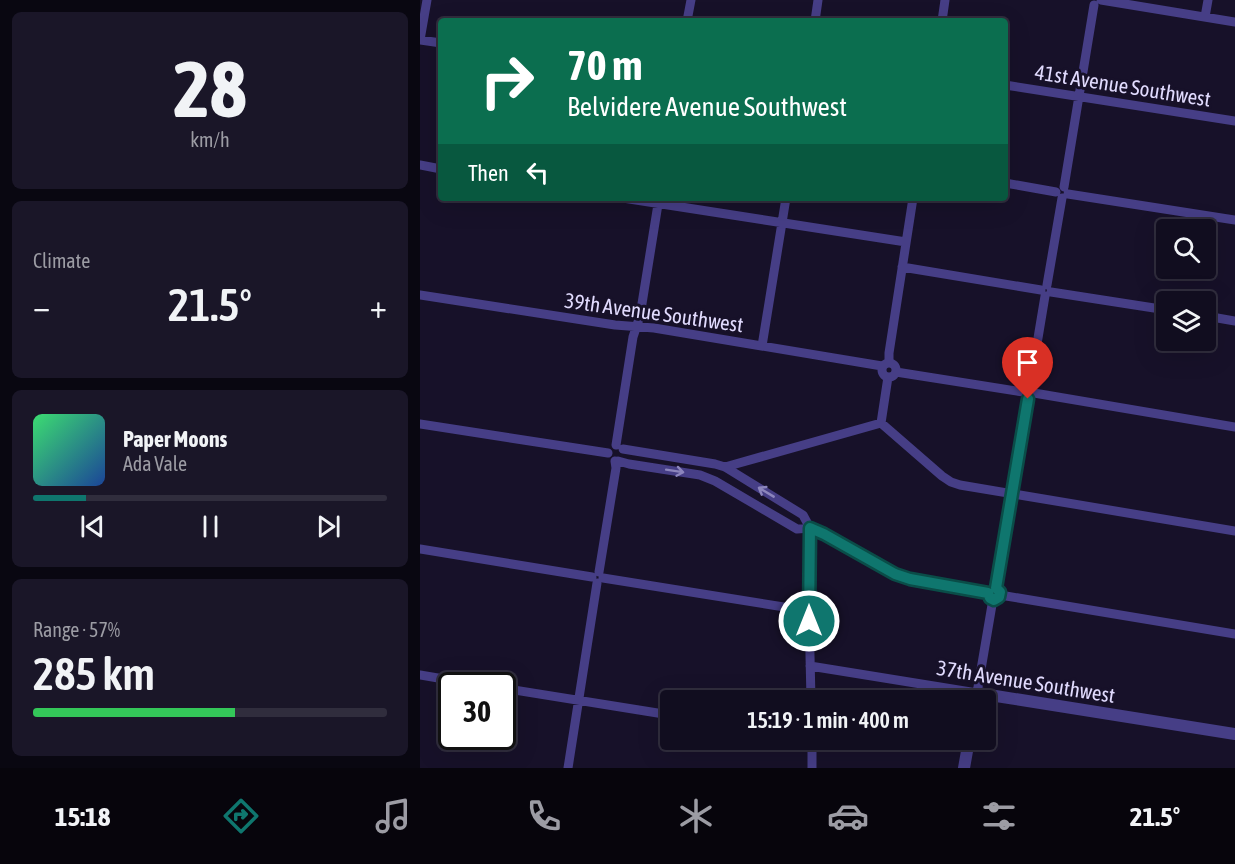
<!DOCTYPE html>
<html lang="en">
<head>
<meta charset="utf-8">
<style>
  :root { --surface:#110d1f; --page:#1a1628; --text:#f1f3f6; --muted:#9c9ca4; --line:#302d3d; --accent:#0f766e }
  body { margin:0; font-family:"Asap Condensed",sans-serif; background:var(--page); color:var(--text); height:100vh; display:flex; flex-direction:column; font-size:22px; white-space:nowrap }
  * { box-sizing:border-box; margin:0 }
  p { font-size:20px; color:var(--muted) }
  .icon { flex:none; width:33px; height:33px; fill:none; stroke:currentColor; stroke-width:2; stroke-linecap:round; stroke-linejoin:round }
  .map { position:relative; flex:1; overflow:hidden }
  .side { display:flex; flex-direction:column; gap:12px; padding:12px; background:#090711; width:420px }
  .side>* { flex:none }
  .top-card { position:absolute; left:18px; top:18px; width:570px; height:183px; border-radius:6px; box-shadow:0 6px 24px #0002,0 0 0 2px var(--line); background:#0b6e4f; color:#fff; overflow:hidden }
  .tools { position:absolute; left:736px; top:219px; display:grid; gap:12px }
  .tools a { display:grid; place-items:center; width:60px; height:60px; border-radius:6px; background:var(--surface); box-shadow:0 6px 24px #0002,0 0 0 2px var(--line); font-size:30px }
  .speed { position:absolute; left:18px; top:672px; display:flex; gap:12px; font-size:30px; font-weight:700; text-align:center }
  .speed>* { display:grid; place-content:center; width:78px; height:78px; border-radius:50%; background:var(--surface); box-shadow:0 6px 24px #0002,0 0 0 2px var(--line); line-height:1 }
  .speed .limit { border:3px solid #111; border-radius:9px; background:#fff; color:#111 }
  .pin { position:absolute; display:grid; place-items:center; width:51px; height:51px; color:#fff; margin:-62px -26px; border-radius:50% 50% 50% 0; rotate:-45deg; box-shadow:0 0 6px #0007 }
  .pin .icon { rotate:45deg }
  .me { position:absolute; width:66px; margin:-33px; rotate:0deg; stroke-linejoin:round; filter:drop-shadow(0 0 4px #0008) }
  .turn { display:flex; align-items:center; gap:21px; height:126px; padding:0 30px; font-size:27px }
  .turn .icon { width:78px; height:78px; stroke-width:2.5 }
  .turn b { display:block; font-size:42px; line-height:51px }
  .then { display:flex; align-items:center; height:57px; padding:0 30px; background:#0003; gap:12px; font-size:22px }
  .big { font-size:45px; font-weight:600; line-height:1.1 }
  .side .widget { flex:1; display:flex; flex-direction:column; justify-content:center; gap:9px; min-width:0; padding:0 21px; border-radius:9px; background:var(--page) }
  .side .dial { align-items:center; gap:0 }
  .dial b { font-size:78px; line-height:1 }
  .song { display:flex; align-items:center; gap:18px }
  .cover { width:72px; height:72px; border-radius:9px; background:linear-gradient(135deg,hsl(140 70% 55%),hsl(220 70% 35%)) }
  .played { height:6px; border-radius:3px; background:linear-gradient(90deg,var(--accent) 15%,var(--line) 15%) }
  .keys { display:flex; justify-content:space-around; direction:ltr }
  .heat { display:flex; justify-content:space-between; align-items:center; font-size:33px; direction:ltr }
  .charge { height:9px; border-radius:4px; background:linear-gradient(90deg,#34c759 57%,var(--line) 0) }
  .trip { position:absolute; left:240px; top:690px; width:336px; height:60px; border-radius:6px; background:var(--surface); box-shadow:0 6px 24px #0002,0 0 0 2px var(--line); font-weight:600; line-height:60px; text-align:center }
  .tab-bar { display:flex; height:96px; justify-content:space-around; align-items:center; background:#07050c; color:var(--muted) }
  .tab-bar .icon { width:42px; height:42px }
  .tab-bar .on { color:var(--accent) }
  .tab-bar b { font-size:27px; color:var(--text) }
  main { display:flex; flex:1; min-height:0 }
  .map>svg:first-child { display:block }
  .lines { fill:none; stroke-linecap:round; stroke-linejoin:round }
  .minor { stroke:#463e86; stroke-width:9 }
  .tertiary { stroke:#463e86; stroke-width:12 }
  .oneway { stroke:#8c85bc }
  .route-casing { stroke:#0a4d48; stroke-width:15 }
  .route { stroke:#0f766e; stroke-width:10 }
  .labels { text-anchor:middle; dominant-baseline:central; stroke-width:6; stroke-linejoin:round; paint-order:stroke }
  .street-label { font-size:21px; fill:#e1dbfe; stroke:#171129 }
</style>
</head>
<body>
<main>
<section class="side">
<div class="widget dial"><b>28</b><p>km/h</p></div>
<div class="widget"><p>Climate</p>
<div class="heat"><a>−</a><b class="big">21.5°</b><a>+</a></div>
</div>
<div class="widget">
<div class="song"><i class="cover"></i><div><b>Paper Moons</b><p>Ada Vale</p></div></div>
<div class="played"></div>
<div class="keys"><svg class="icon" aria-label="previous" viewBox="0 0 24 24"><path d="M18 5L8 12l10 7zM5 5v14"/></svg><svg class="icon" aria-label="pause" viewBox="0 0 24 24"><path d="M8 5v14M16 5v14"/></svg><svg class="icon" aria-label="next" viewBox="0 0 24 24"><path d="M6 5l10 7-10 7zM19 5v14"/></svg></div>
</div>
<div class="widget"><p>Range · 57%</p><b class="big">285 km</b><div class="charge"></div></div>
</section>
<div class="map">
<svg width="815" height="768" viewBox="0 0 815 768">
  <rect width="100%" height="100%" fill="#171129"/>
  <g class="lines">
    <path class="minor" d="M681 0 815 22
      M785 17 788 0
      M267 21 271 0
      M395 21 398 0
      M522 21 525 0
      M0 40 7 0
      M0 40 21 43
      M585 85 815 121
      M0 165 21 169
      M585 183 636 192
      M644 187 674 5
      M648 194 815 220
      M203 198 486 242
      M482 267 621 290
      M627 285 642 198
      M631 292 747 310
      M0 295 195 325 234 328 462 366
      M786 316 815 321
      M342 346 366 198
      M469 362V353L493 198
      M462 370a7 7 0 1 1 14 0a7 7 0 1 1-14 0Z
      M476 372 603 392
      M610 386 625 296
      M614 393 815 427
      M461 423 468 377
      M0 424 188 453
      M196 445 213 337 220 316 239 198
      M203 449 295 464 305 467 383 515 390 528 389 611 391 700
      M198 461 209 464 280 475 295 481 377 529 390 528 404 534 475 574 490 579 568 593
      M305 467 461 423 522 476 531 482 540 485 815 531
      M0 549 172 577
      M179 572 196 468 195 461
      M183 578 389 611
      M576 588 608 397
      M580 595 815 634
      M390 666 557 693 573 599
      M0 675 65 686
      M82 688 250 715
      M392 740V768
      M148 768 177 583"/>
    <path class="tertiary" d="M556 700 557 693 815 734
      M544 768 549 740"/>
  </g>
  <defs><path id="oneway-shaft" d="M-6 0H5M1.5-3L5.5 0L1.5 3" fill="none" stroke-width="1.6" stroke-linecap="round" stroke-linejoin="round" transform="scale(1.5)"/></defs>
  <g class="oneway">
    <use href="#oneway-shaft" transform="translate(255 471) rotate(9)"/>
    <use href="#oneway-shaft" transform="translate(346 492) rotate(-149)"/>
  </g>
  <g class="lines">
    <g class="route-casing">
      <path id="route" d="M389 621 390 528 404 534 475 574 490 579 568 593 570 598 574 600 579 597 580 592 576 588 608 399"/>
    </g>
    <use href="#route" class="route"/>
  </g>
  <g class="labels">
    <g class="street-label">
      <text transform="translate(703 85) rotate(9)">41st Avenue Southwest</text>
      <text transform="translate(234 312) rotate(8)">39th Avenue Southwest</text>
      <text transform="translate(606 681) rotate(9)">37th Avenue Southwest</text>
    </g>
  </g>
</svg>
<div class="tools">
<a><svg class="icon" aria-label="search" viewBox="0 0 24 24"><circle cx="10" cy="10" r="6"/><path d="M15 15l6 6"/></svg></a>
<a><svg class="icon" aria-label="layers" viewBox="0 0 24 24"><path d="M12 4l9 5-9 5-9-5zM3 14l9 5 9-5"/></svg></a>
</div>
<div class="speed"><div class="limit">30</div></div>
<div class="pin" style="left:608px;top:399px;background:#d93025"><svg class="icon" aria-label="arrive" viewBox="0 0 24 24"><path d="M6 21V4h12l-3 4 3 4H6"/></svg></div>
<svg class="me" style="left:389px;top:621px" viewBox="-20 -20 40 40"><circle r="17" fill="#0f766e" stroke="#fff" stroke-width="3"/><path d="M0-11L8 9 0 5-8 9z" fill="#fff"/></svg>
<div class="trip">15:19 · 1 min · 400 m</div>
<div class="top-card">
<div class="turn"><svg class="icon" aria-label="right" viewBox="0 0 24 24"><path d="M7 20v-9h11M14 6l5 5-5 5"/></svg><div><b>70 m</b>Belvidere Avenue Southwest</div></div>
<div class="then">Then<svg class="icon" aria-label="left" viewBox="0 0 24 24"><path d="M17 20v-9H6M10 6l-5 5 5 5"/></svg></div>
</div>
</div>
</main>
<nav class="tab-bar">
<b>15:18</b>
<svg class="icon on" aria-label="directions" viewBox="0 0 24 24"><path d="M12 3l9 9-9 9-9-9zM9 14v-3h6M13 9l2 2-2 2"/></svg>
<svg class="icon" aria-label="music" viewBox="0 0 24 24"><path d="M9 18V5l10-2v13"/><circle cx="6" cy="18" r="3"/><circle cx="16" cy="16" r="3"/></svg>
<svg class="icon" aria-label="phone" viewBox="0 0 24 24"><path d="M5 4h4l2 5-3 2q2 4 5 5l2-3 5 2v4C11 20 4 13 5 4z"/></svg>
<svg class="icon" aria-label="climate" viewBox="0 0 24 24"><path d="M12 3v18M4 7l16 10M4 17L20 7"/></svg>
<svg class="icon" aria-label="car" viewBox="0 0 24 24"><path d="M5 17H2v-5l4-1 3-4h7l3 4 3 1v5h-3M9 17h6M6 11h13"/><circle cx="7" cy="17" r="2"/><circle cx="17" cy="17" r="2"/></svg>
<svg class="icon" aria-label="filters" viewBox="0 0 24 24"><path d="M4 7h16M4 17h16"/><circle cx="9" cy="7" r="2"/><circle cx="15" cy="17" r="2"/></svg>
<b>21.5°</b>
</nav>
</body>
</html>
